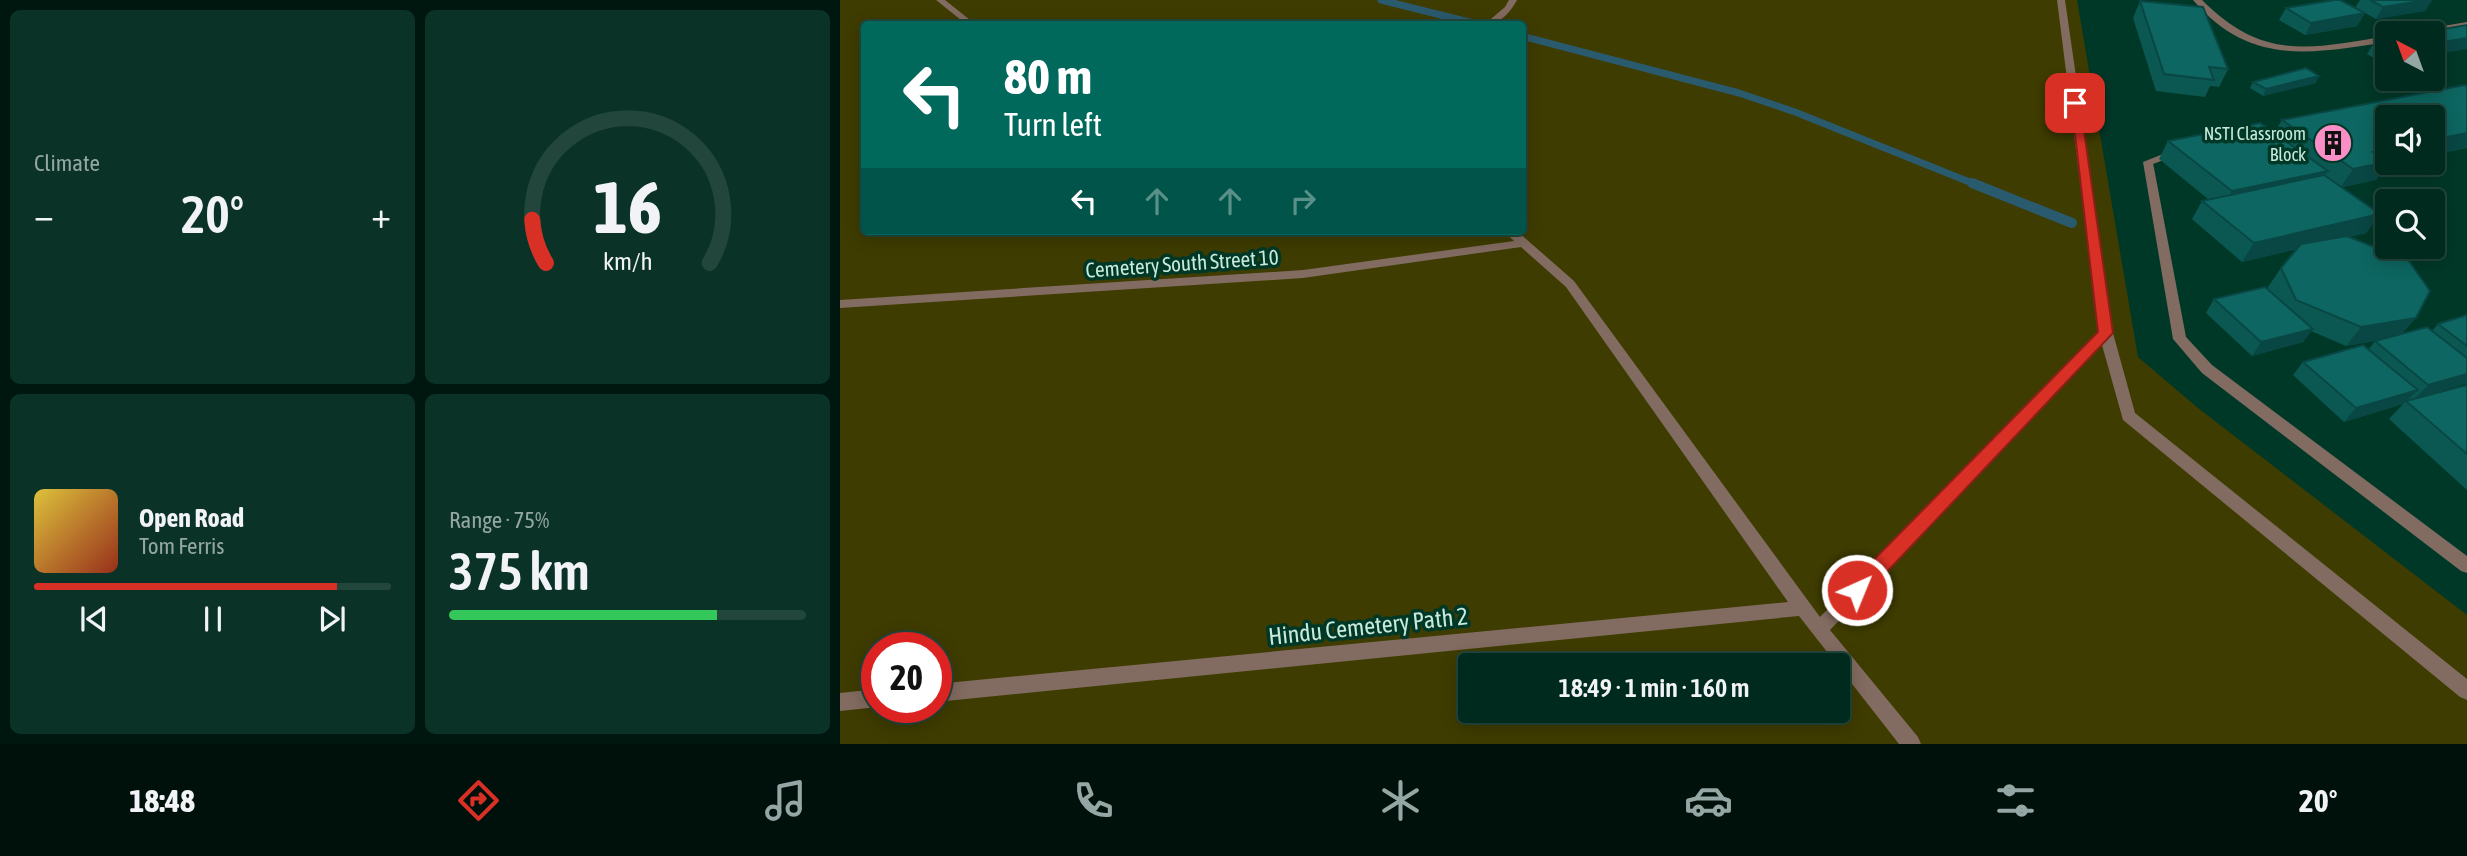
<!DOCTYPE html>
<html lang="en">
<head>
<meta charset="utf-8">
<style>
  :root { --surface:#002a1e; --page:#0a3227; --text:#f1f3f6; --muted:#95a7a4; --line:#22463c; --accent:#d93025 }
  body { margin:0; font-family:"Asap Condensed",sans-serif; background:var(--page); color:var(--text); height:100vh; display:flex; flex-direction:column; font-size:26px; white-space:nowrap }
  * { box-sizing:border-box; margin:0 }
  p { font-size:23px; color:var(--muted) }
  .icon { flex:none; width:38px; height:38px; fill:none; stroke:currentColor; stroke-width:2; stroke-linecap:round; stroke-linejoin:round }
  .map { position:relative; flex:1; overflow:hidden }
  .details { display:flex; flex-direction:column; gap:10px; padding:10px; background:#001710; width:840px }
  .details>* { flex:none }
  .banner { position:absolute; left:21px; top:21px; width:665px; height:214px; border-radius:7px; box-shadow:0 4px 18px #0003,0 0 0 2px var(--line); background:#00695c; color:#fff; overflow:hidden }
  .needle { width:46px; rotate:319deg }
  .controls { position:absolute; left:1535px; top:21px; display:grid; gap:14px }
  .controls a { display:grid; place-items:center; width:70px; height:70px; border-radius:7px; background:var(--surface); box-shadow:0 4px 18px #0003,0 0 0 2px var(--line); font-size:35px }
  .speed { position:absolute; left:21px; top:632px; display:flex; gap:14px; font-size:35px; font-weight:700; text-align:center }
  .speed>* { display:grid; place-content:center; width:91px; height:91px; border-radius:50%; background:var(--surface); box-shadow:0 4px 18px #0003,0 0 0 2px var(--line); line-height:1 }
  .speed .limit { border:10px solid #d22; background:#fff; color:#111 }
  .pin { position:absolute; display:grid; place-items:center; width:60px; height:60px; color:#fff; margin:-30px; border-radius:14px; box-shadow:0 4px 10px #0006 }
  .me { position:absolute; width:77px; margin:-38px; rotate:44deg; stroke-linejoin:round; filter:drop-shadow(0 0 5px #0008) }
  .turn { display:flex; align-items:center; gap:24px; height:147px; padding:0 28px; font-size:32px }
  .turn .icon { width:91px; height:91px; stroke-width:2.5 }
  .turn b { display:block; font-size:49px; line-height:60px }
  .lanes { display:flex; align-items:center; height:66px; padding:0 28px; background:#0003; justify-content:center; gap:35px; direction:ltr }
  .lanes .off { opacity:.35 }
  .big { font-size:52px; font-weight:600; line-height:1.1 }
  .details .tile { flex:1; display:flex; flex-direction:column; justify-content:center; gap:10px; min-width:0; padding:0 24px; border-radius:10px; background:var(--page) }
  .details .dial { align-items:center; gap:0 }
  .dial svg { height:182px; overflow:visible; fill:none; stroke:var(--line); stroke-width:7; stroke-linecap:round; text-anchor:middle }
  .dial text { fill:var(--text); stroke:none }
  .song { display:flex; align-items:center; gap:21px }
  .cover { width:84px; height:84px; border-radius:10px; background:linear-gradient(135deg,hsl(50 70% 55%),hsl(10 70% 35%)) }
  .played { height:7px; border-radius:4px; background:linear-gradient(90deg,var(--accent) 85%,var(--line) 85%) }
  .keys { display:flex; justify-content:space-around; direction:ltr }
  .heat { display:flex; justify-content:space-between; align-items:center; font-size:38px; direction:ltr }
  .charge { height:10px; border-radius:5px; background:linear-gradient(90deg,#34c759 75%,var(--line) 0) }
  .details .tiles { flex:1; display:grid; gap:10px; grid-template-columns:repeat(2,1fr) }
  .trip { position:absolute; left:618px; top:653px; width:392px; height:70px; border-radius:7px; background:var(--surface); box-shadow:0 4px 18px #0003,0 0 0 2px var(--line); font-weight:600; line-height:70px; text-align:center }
  .tab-bar { display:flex; height:112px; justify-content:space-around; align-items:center; background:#00110c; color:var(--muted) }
  .tab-bar .icon { width:49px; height:49px }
  .tab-bar .on { color:var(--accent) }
  .tab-bar b { font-size:32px; color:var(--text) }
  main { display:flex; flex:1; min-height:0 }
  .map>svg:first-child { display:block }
  .green { fill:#3e3c00; fill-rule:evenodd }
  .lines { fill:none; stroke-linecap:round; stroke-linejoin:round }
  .stream-far1 { stroke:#2a5a6e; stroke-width:7 }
  .stream { stroke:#2a5a6e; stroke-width:10 }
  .service { fill:#826b60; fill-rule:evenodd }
  .wall { fill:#0b5853 }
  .shaded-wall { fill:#094744 }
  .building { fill:#0d6661; stroke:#094744; stroke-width:2 }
  .route { fill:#d93025; stroke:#8d1f18; stroke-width:2 }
  .labels { text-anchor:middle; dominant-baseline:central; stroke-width:7; stroke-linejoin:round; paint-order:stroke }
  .far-poi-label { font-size:18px; fill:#c9e9db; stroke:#003828; text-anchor:end }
  .street-label { font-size:21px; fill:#c9e9db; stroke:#003828 }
  .near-street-label { font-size:24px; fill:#c9e9db; stroke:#003828 }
</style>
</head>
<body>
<main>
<section class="details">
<div class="tiles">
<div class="tile"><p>Climate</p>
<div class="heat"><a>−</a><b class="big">20°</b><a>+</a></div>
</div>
<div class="tile dial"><svg viewBox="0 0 100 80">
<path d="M14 69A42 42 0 1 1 86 69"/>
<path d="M14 69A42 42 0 0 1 8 50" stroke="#d93025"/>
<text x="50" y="56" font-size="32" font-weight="700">16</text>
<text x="50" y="72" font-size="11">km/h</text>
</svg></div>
<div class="tile">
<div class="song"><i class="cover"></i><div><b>Open Road</b><p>Tom Ferris</p></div></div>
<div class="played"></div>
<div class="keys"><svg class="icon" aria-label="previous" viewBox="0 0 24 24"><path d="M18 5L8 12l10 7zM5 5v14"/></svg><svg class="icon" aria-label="pause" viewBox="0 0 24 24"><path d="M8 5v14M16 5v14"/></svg><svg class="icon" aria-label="next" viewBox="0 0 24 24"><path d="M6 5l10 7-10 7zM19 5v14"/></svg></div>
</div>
<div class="tile"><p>Range · 75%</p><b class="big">375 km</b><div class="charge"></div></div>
</div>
</section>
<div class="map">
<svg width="1627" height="744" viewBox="0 0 1627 744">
  <rect width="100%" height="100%" fill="#003828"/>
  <path class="green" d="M0 0H1237L1298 357 1358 408 1627 615V744H0ZM24 24H682V231H24ZM37 648H96V707H37ZM630 665H998V710H630Z"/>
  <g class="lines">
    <path class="stream-far1" d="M541 0 637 24
      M682 36 899 93 955 112 1137 185"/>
    <path class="stream" d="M1132 183 1232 223"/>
    <path class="service" d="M96 0H105L135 24H126Z
      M669 0H677C670 13 660 24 645 24L665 7Z
      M1217 0H1225L1273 333 1295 413 1627 679V700L1620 697 1283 420 1262 345 990 630 1078 737 1081 744H1059L959 616 96 702V684L948 602 726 287 681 247 463 278 0 308V300L463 270 674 241 664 231H677L734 281 980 617 1259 332Z
      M1353 0H1362C1423 61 1469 49 1547 36V42C1470 54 1409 66 1353 0Z
      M1627 22V28L1592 33H1574L1579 30Z
      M1338 148 1343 151 1342 153 1313 164 1314 168 1346 337 1372 365 1627 556V573L1621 571 1362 373 1333 339 1303 162Z
      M37 689 38 707 0 711V693Z"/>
  </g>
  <path class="wall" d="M1520 0H1592L1585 11 1536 19 1525 13 1517 26 1465 35 1439 20 1446 8H1515Z
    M1300 1 1388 69 1379 87 1370 86 1365 97 1316 91 1293 18Z
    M1547 39V63L1544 64 1527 54 1535 41Z
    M1413 82 1476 83 1423 96 1410 88Z
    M1625 85 1627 87V148L1592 155V117H1547V163H1556L1546 165 1536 180 1502 187 1540 214 1526 233 1509 237 1569 261 1590 291 1576 318 1561 334 1587 327 1592 331 1598 324 1627 315V383L1580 397 1627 385V490L1549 419 1563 404 1504 422 1453 375 1463 362 1523 345 1529 349 1535 341 1540 340 1506 346 1471 331 1463 342 1412 356 1366 313 1374 299 1425 287 1429 291 1428 287 1441 268 1457 249 1402 262 1352 219 1362 201 1368 199 1319 159 1328 141 1420 123 1434 133 1442 120Z"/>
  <path class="shaded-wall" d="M1587 0H1592L1585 11 1536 19 1543 7Z
    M1525 13 1517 26 1465 35 1471 23Z
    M1627 38V49L1592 55V44Z
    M1479 76 1476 83 1423 96 1426 89Z
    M1627 133V148L1592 155V140Z
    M1547 149V163H1556L1546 165 1536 180 1500 188 1513 169 1533 152Z
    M1488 171 1476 190 1381 210 1392 191Z
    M1540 214 1526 233 1402 262 1414 243Z
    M1576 318 1559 337 1506 346 1521 327Z
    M1473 329 1463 342 1412 356 1421 342Z
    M1627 374V383L1575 398 1588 385Z
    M1578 390 1563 404 1504 422 1516 408Z"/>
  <path class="building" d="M1494 0H1500L1525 13 1471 23 1446 8Z
    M1530 0H1587L1543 7Z
    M1300 1 1363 7 1388 69 1369 67 1374 80 1324 74Z
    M1627 25V38L1592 44V33H1581Z
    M1547 39V48L1535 41Z
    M1466 68 1479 76 1426 89 1413 82Z
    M1625 85 1627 87V133L1592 140V117H1547V149L1533 152 1547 161V162L1513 169 1442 120Z
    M1420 123 1488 171 1392 191 1328 141Z
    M1484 175 1540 214 1414 243 1362 201Z
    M1507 236 1569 261 1590 291 1576 318 1521 327 1456 300 1441 268 1461 244Z
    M1425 287 1473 329 1421 342 1374 299Z
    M1627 315V346L1598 324Z
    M1587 327 1627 358V374L1588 385 1535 341Z
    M1523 345 1578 390 1516 408 1463 362Z
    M1627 385V454L1566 401Z"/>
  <path class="route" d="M1231 100 1240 103 1273 333 1024 596 1017 599 1010 596 1007 590 1010 584 1258 332Z"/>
  <defs>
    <g id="building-disc" transform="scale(2.0125)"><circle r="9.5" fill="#fa8fc8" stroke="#003828"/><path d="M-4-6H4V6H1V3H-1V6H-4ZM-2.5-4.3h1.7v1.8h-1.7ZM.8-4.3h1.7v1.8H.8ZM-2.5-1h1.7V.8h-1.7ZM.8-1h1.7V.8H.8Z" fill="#111"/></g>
  </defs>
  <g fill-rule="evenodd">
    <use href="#building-disc" x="1493" y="143"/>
  </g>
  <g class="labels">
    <g class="far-poi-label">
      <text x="1466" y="133">NSTI Classroom<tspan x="1466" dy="21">Block</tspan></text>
    </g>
    <g class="street-label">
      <text transform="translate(342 263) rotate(-4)">Cemetery South Street 10</text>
    </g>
    <g class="near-street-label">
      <text transform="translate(528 626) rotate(-6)">Hindu Cemetery Path 2</text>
    </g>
  </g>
</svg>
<div class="controls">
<a><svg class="needle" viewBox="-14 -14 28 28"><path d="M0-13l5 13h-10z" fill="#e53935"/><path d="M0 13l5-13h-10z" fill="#95a7a4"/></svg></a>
<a><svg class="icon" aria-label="sound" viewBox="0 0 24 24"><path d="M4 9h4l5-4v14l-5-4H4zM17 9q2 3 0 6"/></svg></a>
<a><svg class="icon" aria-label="search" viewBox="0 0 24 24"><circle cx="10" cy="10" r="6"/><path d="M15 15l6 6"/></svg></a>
</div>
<div class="speed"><div class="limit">20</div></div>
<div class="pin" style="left:1235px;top:103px;background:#d93025"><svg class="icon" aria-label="arrive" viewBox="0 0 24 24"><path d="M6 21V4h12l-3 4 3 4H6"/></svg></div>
<svg class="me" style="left:1017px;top:590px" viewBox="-20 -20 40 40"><circle r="17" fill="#d93025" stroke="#fff" stroke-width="3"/><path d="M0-11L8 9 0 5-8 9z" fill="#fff"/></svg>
<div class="trip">18:49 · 1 min · 160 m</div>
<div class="banner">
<div class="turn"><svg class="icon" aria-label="left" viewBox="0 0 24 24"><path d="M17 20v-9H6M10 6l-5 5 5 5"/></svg><div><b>80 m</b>Turn left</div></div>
<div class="lanes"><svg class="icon" aria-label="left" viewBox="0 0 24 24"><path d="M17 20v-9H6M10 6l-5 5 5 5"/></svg><svg class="icon off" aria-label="ahead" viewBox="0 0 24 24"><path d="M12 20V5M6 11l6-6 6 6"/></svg><svg class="icon off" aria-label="ahead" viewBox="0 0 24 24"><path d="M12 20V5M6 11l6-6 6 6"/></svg><svg class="icon off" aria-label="right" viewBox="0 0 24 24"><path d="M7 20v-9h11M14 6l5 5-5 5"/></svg></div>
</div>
</div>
</main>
<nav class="tab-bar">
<b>18:48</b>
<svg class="icon on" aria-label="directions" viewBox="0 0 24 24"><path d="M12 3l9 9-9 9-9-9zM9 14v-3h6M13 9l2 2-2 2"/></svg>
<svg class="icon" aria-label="music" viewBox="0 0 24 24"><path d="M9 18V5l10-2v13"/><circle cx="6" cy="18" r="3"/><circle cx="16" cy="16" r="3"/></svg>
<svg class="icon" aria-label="phone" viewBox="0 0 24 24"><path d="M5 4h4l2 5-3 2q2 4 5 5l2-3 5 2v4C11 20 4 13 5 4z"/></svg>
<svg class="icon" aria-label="climate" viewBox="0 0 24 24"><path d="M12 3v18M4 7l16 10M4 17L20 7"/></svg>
<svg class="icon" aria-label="car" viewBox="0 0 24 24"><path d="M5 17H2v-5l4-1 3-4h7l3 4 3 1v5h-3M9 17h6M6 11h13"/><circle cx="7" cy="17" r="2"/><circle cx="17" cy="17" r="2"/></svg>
<svg class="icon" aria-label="filters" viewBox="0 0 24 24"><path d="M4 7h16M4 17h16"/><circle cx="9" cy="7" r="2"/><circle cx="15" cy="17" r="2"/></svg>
<b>20°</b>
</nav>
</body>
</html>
